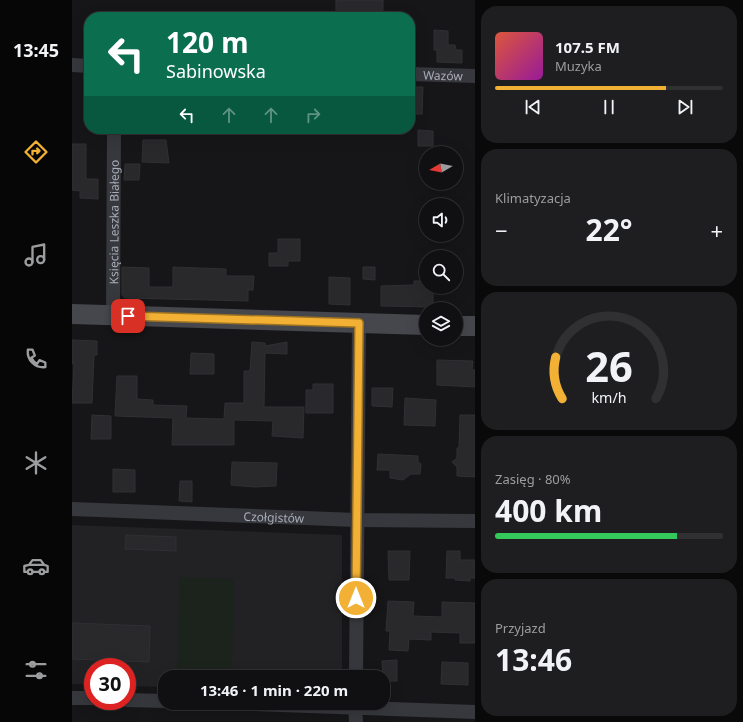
<!DOCTYPE html>
<html lang="pl">
<head>
<meta charset="utf-8">
<style>
  :root { --surface:#101012; --page:#1e1e20; --text:#f1f3f6; --muted:#9c9d9f; --line:#303032; --accent:#f2b134 }
  body { margin:0; font-family:"Noto Sans",sans-serif; background:var(--page); color:var(--text); height:100vh; display:flex; flex-direction:column; font-size:15px; white-space:nowrap }
  * { box-sizing:border-box; margin:0 }
  p { font-size:13px; color:var(--muted) }
  .icon { flex:none; width:22px; height:22px; fill:none; stroke:currentColor; stroke-width:2; stroke-linecap:round; stroke-linejoin:round }
  .map { position:relative; flex:1; overflow:hidden }
  .panel { display:flex; flex-direction:column; gap:6px; padding:6px; background:#09090a; width:268px }
  .panel>* { flex:none }
  .top-card { position:absolute; left:12px; top:12px; width:331px; height:122px; border-radius:16px; box-shadow:0 4px 16px #0002,0 0 0 1px var(--line); background:#0b6e4f; color:#fff; overflow:hidden }
  .needle { width:26px; rotate:260deg }
  .buttons { position:absolute; left:347px; top:146px; display:grid; gap:8px }
  .buttons a { display:grid; place-items:center; width:44px; height:44px; border-radius:50%; background:var(--surface); box-shadow:0 4px 16px #0002,0 0 0 1px var(--line); font-size:20px }
  .speed { position:absolute; left:12px; top:658px; display:flex; gap:8px; font-size:20px; font-weight:700; text-align:center }
  .speed>* { display:grid; place-content:center; width:52px; height:52px; border-radius:50%; background:var(--surface); box-shadow:0 4px 16px #0002,0 0 0 1px var(--line); line-height:1 }
  .speed .limit { border:6px solid #d22; background:#fff; color:#111 }
  .pin { position:absolute; display:grid; place-items:center; width:34px; height:34px; color:#fff; margin:-17px; border-radius:8px; box-shadow:0 2px 6px #0006 }
  .me { position:absolute; width:44px; margin:-22px; rotate:0deg; stroke-linejoin:round; filter:drop-shadow(0 0 3px #0008) }
  .turn { display:flex; align-items:center; gap:14px; height:84px; padding:0 16px; font-size:18px }
  .turn .icon { width:52px; height:52px; stroke-width:2.5 }
  .turn b { display:block; font-size:28px; line-height:34px }
  .lanes { display:flex; align-items:center; height:38px; padding:0 16px; background:#0003; justify-content:center; gap:20px; direction:ltr }
  .lanes .off { opacity:.35 }
  .big { font-size:30px; font-weight:700; line-height:1.1 }
  .panel .tile { flex:1; display:flex; flex-direction:column; justify-content:center; gap:6px; min-width:0; padding:0 14px; border-radius:16px; background:var(--page) }
  .panel .dial { align-items:center; gap:0 }
  .dial svg { height:104px; overflow:visible; fill:none; stroke:var(--line); stroke-width:7; stroke-linecap:round; text-anchor:middle }
  .dial text { fill:var(--text); stroke:none }
  .song { display:flex; align-items:center; gap:12px }
  .cover { width:48px; height:48px; border-radius:6px; background:linear-gradient(135deg,hsl(10 70% 55%),hsl(300 70% 35%)) }
  .played { height:4px; border-radius:2px; background:linear-gradient(90deg,var(--accent) 75%,var(--line) 75%) }
  .keys { display:flex; justify-content:space-around; direction:ltr }
  .heat { display:flex; justify-content:space-between; align-items:center; font-size:22px; direction:ltr }
  .charge { height:6px; border-radius:3px; background:linear-gradient(90deg,#34c759 80%,var(--line) 0) }
  .trip { position:absolute; left:86px; top:670px; width:232px; height:40px; border-radius:16px; background:var(--surface); box-shadow:0 4px 16px #0002,0 0 0 1px var(--line); font-weight:700; line-height:40px; text-align:center }
  main { display:flex; flex:1; min-height:0 }
  .tabs { display:flex; flex-direction:column; width:72px; justify-content:space-around; align-items:center; background:#060607; color:var(--muted) }
  .tabs .icon { width:28px; height:28px }
  .tabs .active { color:var(--accent) }
  .tabs b { font-size:18px; color:var(--text) }
  .map>svg:first-child { display:block }
  .built { fill:#222225 }
  .green { fill:#1c231d }
  .building { fill:#29292c; stroke:#303034 }
  .lines { fill:none; stroke-linecap:round; stroke-linejoin:round }
  .street { stroke:#37383d; stroke-width:14 }
  .secondary { stroke:#45474d; stroke-width:20 }
  .route-casing { stroke:#9d7322; stroke-width:10 }
  .route { stroke:#f2b134; stroke-width:7 }
  .labels { text-anchor:middle; dominant-baseline:central; stroke-width:4; stroke-linejoin:round; paint-order:stroke }
  .street-label { font-size:12px; fill:#a8adb8; stroke:#111113 }
</style>
</head>
<body>
<main>
<nav class="tabs">
<b>13:45</b>
<svg class="icon active" aria-label="directions" viewBox="0 0 24 24"><path d="M12 3l9 9-9 9-9-9zM9 14v-3h6M13 9l2 2-2 2"/></svg>
<svg class="icon" aria-label="music" viewBox="0 0 24 24"><path d="M9 18V5l10-2v13"/><circle cx="6" cy="18" r="3"/><circle cx="16" cy="16" r="3"/></svg>
<svg class="icon" aria-label="phone" viewBox="0 0 24 24"><path d="M5 4h4l2 5-3 2q2 4 5 5l2-3 5 2v4C11 20 4 13 5 4z"/></svg>
<svg class="icon" aria-label="climate" viewBox="0 0 24 24"><path d="M12 3v18M4 7l16 10M4 17L20 7"/></svg>
<svg class="icon" aria-label="car" viewBox="0 0 24 24"><path d="M5 17H2v-5l4-1 3-4h7l3 4 3 1v5h-3M9 17h6M6 11h13"/><circle cx="7" cy="17" r="2"/><circle cx="17" cy="17" r="2"/></svg>
<svg class="icon" aria-label="filters" viewBox="0 0 24 24"><path d="M4 7h16M4 17h16"/><circle cx="9" cy="7" r="2"/><circle cx="15" cy="17" r="2"/></svg>
</nav>
<div class="map">
<svg width="403" height="722" viewBox="0 0 403 722">
  <rect width="100%" height="100%" fill="#161618"/>
  <path class="built" d="M0 525 270 535V677H93V687L55 686V667H21V684H0Z"/>
  <path class="green" d="M107 577 162 579 160 677 105 676Z"/>
  <path class="building" d="M264 0H311V17H264Z
    M362 30 376 31V45H383L384 50H390V63L365 62V50H362Z
    M338 87H351L350 114H338Z
    M346 130 361 131V146H346Z
    M71 140H94L97 163 70 162Z
    M0 144H14V179H26V199L8 198V191L0 190Z
    M53 164H68L67 180H52Z
    M206 239H228V261H216V266H197V253H206Z
    M50 267 77 268V287H101V267L154 269V276H182L181 290H176V301L53 298 50 295Z
    M291 267H303V280L291 279Z
    M257 277 278 278V305L257 304Z
    M342 281H354V287H361V307L309 306V286L342 285Z
    M0 340 25 341V355H22L20 403H0L2 363 0 364Z
    M180 342 193 343V346L215 342V354L193 353 192 407H232L231 438 200 436 201 421 162 420V445H100L101 418 43 416 45 376H65V399L81 400V405L115 406 114 418 152 419 153 403H172V371H178Z
    M119 353 142 354V374H118Z
    M365 360 401 361 400 370H403V387L365 385Z
    M241 384H261V413H234V390H241Z
    M300 388H321L320 407 300 406Z
    M333 398 364 400 363 426 332 425Z
    M20 415 39 416V439H19Z
    M388 415H403V477L385 476V467L380 462 385 458V448H387Z
    M306 454 346 456V462L349 464 348 474H339L331 480 318 478V470H305Z
    M160 462 205 463 204 486 182 487 159 485Z
    M41 469 63 470V492H41Z
    M108 481H120V502L107 501Z
    M54 535 104 537V551L53 549Z
    M316 551H338L337 580H317Z
    M375 551H388V560H403V578H398V581L383 580 384 578H374Z
    M316 601 342 602 341 616 370 617V602L403 603V643H388V633L359 632V640L337 639 336 651 317 650 318 631H314Z
    M0 623 78 626 77 662 0 659Z
    M325 660V681H311L310 661Z
    M370 662 396 663V685L369 684Z"/>
  <g class="lines">
    <g class="street">
      <path d="M0 65 17 66"/>
      <path id="s1" d="M338 74 403 76"/>
      <path id="s2" d="M41 315 42 129"/>
      <path id="s3" d="M0 509 284 520 403 521"/>
      <path d="M284 677 287 323"/>
      <path d="M0 698H21"/>
      <path d="M55 700 93 701"/>
      <path d="M156 703 403 712"/>
      <path d="M283 703 284 722"/>
    </g>
    <path class="secondary" d="M0 314 354 325
      M384 326H403"/>
  </g>
  <g class="lines">
    <g class="route-casing">
      <path id="route" d="M56 316 287 323 284 598"/>
    </g>
    <use href="#route" class="route"/>
  </g>
  <g class="labels">
    <g class="street-label">
      <text stroke="none"><textPath href="#s1" startOffset="33">Wazów</textPath></text>
      <text stroke="none"><textPath href="#s2" startOffset="93">Księcia Leszka Białego</textPath></text>
      <text stroke="none"><textPath href="#s3" startOffset="202">Czołgistów</textPath></text>
    </g>
  </g>
</svg>
<div class="buttons">
<a><svg class="needle" viewBox="-14 -14 28 28"><path d="M0-13l5 13h-10z" fill="#e53935"/><path d="M0 13l5-13h-10z" fill="#9c9d9f"/></svg></a>
<a><svg class="icon" aria-label="sound" viewBox="0 0 24 24"><path d="M4 9h4l5-4v14l-5-4H4zM17 9q2 3 0 6"/></svg></a>
<a><svg class="icon" aria-label="search" viewBox="0 0 24 24"><circle cx="10" cy="10" r="6"/><path d="M15 15l6 6"/></svg></a>
<a><svg class="icon" aria-label="layers" viewBox="0 0 24 24"><path d="M12 4l9 5-9 5-9-5zM3 14l9 5 9-5"/></svg></a>
</div>
<div class="speed"><div class="limit">30</div></div>
<div class="pin" style="left:56px;top:316px;background:#d93025"><svg class="icon" aria-label="arrive" viewBox="0 0 24 24"><path d="M6 21V4h12l-3 4 3 4H6"/></svg></div>
<svg class="me" style="left:284px;top:598px" viewBox="-20 -20 40 40"><circle r="17" fill="#f2b134" stroke="#fff" stroke-width="3"/><path d="M0-11L8 9 0 5-8 9z" fill="#fff"/></svg>
<div class="trip">13:46 · 1 min · 220 m</div>
<div class="top-card">
<div class="turn"><svg class="icon" aria-label="left" viewBox="0 0 24 24"><path d="M17 20v-9H6M10 6l-5 5 5 5"/></svg><div><b>120 m</b>Sabinowska</div></div>
<div class="lanes"><svg class="icon" aria-label="left" viewBox="0 0 24 24"><path d="M17 20v-9H6M10 6l-5 5 5 5"/></svg><svg class="icon off" aria-label="ahead" viewBox="0 0 24 24"><path d="M12 20V5M6 11l6-6 6 6"/></svg><svg class="icon off" aria-label="ahead" viewBox="0 0 24 24"><path d="M12 20V5M6 11l6-6 6 6"/></svg><svg class="icon off" aria-label="right" viewBox="0 0 24 24"><path d="M7 20v-9h11M14 6l5 5-5 5"/></svg></div>
</div>
</div>
<section class="panel">
<div class="tile">
<div class="song"><i class="cover"></i><div><b>107.5 FM</b><p>Muzyka</p></div></div>
<div class="played"></div>
<div class="keys"><svg class="icon" aria-label="previous" viewBox="0 0 24 24"><path d="M18 5L8 12l10 7zM5 5v14"/></svg><svg class="icon" aria-label="pause" viewBox="0 0 24 24"><path d="M8 5v14M16 5v14"/></svg><svg class="icon" aria-label="next" viewBox="0 0 24 24"><path d="M6 5l10 7-10 7zM19 5v14"/></svg></div>
</div>
<div class="tile"><p>Klimatyzacja</p>
<div class="heat"><a>−</a><b class="big">22°</b><a>+</a></div>
</div>
<div class="tile dial"><svg viewBox="0 0 100 80">
<path d="M14 69A42 42 0 1 1 86 69"/>
<path d="M14 69A42 42 0 0 1 9 37" stroke="#f2b134"/>
<text x="50" y="56" font-size="32" font-weight="700">26</text>
<text x="50" y="72" font-size="11">km/h</text>
</svg></div>
<div class="tile"><p>Zasięg · 80%</p><b class="big">400 km</b><div class="charge"></div></div>
<div class="tile"><p>Przyjazd</p><b class="big">13:46</b></div>
</section>
</main>
</body>
</html>
